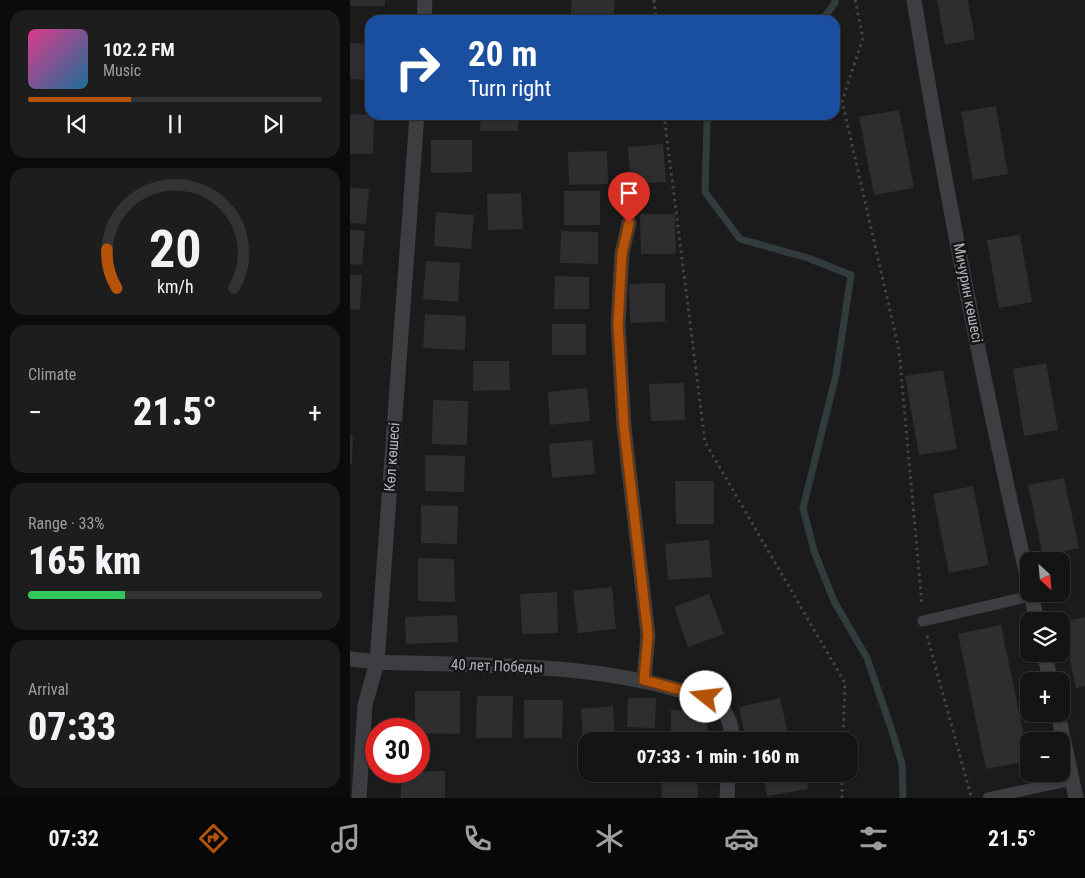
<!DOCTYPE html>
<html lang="en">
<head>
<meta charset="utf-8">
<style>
  :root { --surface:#141415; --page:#1d1d1e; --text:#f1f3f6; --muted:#9d9ea0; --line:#333334; --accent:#b45309 }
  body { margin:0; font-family:"Roboto Condensed",sans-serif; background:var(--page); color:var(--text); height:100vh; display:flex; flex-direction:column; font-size:19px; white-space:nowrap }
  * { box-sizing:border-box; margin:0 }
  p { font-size:16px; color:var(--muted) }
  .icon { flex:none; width:28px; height:28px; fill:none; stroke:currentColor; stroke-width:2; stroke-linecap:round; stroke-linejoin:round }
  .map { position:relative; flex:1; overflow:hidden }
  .drawer { display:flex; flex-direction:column; gap:10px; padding:10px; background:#0b0b0c; width:350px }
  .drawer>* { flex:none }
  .banner { position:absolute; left:15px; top:15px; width:475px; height:105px; border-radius:15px; box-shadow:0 1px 4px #0004,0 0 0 1px var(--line); background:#1a4fa0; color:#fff; overflow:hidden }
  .needle { width:32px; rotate:154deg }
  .fabs { position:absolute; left:670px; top:552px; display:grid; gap:10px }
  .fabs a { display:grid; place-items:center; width:50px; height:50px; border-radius:10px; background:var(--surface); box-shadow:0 1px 4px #0004,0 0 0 1px var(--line); font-size:25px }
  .speed { position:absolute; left:15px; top:718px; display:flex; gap:10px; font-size:25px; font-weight:700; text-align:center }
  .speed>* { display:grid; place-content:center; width:65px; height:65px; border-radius:50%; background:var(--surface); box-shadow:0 1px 4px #0004,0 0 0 1px var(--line); line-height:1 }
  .speed .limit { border:8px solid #d22; background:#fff; color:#111 }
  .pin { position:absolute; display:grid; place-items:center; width:42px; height:42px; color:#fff; margin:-51px -21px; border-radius:50% 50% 50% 0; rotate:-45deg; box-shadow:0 0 5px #0007 }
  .pin .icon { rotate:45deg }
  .me { position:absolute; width:55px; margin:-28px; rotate:286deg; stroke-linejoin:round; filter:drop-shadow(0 0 4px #0008) }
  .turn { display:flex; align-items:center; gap:18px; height:105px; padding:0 20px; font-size:22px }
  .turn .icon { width:65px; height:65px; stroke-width:2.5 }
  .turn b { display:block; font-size:35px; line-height:42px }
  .big { font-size:38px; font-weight:800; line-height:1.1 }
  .drawer .card { flex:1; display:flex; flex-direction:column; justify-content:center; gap:8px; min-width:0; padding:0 18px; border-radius:15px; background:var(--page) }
  .drawer .dial { align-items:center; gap:0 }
  .dial svg { height:130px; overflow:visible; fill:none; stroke:var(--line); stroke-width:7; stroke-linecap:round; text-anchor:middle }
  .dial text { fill:var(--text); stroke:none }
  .song { display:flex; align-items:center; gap:15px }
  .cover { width:60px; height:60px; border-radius:8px; background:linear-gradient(135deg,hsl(330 70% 55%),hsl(200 70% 35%)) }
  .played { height:5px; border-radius:2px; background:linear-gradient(90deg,var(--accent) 35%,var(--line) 35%) }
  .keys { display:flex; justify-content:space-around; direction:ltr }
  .heat { display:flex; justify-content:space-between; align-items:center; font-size:28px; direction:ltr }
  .charge { height:8px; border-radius:4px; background:linear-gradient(90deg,#34c759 33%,var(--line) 0) }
  .trip { position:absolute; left:228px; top:732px; width:280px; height:50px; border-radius:15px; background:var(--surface); box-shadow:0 1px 4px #0004,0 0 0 1px var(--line); font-weight:800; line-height:50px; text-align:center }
  .dock { display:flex; height:80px; justify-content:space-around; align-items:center; background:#080808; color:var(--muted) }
  .dock .icon { width:35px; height:35px }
  .dock .current { color:var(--accent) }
  .dock b { font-size:22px; color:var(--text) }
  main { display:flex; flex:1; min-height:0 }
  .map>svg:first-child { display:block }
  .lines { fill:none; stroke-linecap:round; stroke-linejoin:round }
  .stream { stroke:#323c3f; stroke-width:7 }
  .building { fill:#2e2e30 }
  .path { stroke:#424548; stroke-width:3; stroke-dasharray:2.5 4; stroke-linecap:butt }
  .service { stroke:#3c3e41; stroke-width:11 }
  .minor { stroke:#3c3e41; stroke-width:15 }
  .route-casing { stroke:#753606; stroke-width:12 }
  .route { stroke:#b45309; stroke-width:9 }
  .labels { text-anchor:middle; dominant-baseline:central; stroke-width:5; stroke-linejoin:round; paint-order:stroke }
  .street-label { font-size:15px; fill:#afb4ba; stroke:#161618 }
</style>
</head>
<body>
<main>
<section class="drawer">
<div class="card">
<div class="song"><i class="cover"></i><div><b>102.2 FM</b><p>Music</p></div></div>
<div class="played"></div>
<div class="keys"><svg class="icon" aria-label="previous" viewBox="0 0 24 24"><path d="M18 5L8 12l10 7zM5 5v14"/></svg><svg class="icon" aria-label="pause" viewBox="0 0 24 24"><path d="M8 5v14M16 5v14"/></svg><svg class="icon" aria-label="next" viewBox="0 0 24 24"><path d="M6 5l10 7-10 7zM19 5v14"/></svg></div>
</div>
<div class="card dial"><svg viewBox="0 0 100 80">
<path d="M14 69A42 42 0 1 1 86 69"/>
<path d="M14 69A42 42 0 0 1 8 45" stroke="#b45309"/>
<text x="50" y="56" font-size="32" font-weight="700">20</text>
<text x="50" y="72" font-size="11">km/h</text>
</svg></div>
<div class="card"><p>Climate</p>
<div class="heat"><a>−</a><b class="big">21.5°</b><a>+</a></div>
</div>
<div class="card"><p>Range · 33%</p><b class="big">165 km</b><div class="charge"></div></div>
<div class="card"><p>Arrival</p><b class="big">07:33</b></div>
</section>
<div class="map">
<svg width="735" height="798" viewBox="0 0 735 798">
  <rect width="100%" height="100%" fill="#1b1b1c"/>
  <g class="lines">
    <path class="stream" d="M472 20 485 3V0
      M361 115 357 122 355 192 390 239 458 258 501 275 486 375 453 508 464 551 484 601 517 658 541 728 552 764 553 798"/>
  </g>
  <path class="building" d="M0 0H35V6H0Z
    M222 0H265L263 20H220Z
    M587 0H618L625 39 595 45Z
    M0 43 20 44V80L0 79Z
    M646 106 658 174 623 180 611 112Z
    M549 110 564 188 524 195 509 117Z
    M0 114 24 115 23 154H0Z
    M131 115H168V131H130Z
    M81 140H122V172L81 173Z
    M313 144 316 182 281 184 278 147Z
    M257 151 258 184 219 185 218 152Z
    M0 188 19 189 16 224 0 223Z
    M214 191H250V225H214Z
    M171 193 173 229 138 230 137 194Z
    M86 212 124 215 121 249 84 246Z
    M290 214H325L326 254H291Z
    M0 230 15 231 12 265 0 264Z
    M211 231 248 232V264L210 263Z
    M670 235 682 302 649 308 637 240Z
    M76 261 110 263 108 302 73 299Z
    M0 275H12L10 310 0 309Z
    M205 276 239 277V309H204Z
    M315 283V322L280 323 279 284Z
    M75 314 116 316 115 350 73 348Z
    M202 324H236V355H202Z
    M123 361H159L160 390 123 391Z
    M696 363 708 430 674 436 663 369Z
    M593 370 607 449 569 455 555 376Z
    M334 383 335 420 301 421 299 384Z
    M237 388 240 421 200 425 198 392Z
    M83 400 118 401 117 445 82 444Z
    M0 435H3L2 464H0Z
    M242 440 245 474 202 478 199 444Z
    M75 455 115 456 114 492 75 491Z
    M714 478 729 548 693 556 678 485Z
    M325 481H364V524H326Z
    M623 486 639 565 599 573 583 494Z
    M71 505 108 506 107 544 71 543Z
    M359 540 362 577 318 580 315 544Z
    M68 558 104 559 105 602 68 601Z
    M262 587 266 629 228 633 223 591Z
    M207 592 208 633 172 634 170 594Z
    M359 594 374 634 338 647 324 607Z
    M107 615 108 642 56 644 55 617Z
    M735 617V686L726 688 712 622Z
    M651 625 679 761 636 769 608 634Z
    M65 691H110V734L69 733V729H65Z
    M127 696H163L162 738H126Z
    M278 698H306L305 728 277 727Z
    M430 698 438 733 396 741 389 707Z
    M174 700H213L212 738H174Z
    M263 706 265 741H236V743H233L231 709Z
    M321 710H358L357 741H321Z
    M95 771V798H51V772Z
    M347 774 348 798H312L311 775Z
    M413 774H455L458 789 417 796Z"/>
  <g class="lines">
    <path class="path" d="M304 0 306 20
      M505 0 513 38 492 101 549 350 572 605
      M314 115 355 442 495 683 493 741
      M577 636 621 796
      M492 798V774"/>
    <path class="service" d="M573 621 681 596
      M638 798 722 780"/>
    <path class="minor" d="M564 0C596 196 635 391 679 585
      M74 20 75 0
      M279 223 272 253 268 324 274 427 298 635 294 680
      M681 594 687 621
      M694 654 701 681
      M0 659 27 662C126 666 229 662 325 689 339 693 355 695 367 704 378 714 383 727 381 741
      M708 714 726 798
      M9 798 15 705 27 662 67 115
      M377 798 378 774"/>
  </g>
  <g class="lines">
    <g class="route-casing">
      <path id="route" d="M279 223 272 253 268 324 274 427 298 635 294 680 356 697"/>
    </g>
    <use href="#route" class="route"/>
  </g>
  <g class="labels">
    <g class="street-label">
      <text transform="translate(618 293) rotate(79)">Мичурин көшесі</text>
      <text transform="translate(42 457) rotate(-86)">Көл көшесі</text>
      <text transform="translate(147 666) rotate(2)">40 лет Победы</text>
    </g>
  </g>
</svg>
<div class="fabs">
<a><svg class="needle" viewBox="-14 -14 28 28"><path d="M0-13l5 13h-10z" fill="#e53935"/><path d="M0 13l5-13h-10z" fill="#9d9ea0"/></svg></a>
<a><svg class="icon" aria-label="layers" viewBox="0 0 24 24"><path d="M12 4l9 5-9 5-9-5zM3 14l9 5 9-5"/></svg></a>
<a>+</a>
<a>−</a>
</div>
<div class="speed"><div class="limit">30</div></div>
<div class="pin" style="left:279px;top:223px;background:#d93025"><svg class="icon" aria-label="arrive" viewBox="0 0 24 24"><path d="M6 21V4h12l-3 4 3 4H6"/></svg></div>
<svg class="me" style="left:356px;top:697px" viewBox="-20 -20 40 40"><circle r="19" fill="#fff"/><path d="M0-13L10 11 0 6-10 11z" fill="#b45309"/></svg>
<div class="trip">07:33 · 1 min · 160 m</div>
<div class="banner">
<div class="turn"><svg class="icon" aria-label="right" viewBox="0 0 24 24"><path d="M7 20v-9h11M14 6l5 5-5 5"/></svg><div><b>20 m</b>Turn right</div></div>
</div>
</div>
</main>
<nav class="dock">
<b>07:32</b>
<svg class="icon current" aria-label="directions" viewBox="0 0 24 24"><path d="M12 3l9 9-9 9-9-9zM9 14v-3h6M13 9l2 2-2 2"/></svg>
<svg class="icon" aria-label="music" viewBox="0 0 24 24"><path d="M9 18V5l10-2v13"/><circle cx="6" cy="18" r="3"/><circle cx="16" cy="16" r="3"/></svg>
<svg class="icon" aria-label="phone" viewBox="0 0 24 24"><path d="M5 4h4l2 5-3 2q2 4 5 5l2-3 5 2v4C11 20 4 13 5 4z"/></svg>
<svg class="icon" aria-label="climate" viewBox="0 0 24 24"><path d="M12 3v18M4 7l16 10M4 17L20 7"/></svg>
<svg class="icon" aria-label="car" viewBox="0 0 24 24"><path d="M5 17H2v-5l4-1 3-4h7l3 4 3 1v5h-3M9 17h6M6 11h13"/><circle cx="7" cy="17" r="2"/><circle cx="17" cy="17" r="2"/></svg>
<svg class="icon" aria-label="filters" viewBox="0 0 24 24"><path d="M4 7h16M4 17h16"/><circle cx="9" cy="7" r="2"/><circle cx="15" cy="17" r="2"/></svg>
<b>21.5°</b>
</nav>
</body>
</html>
